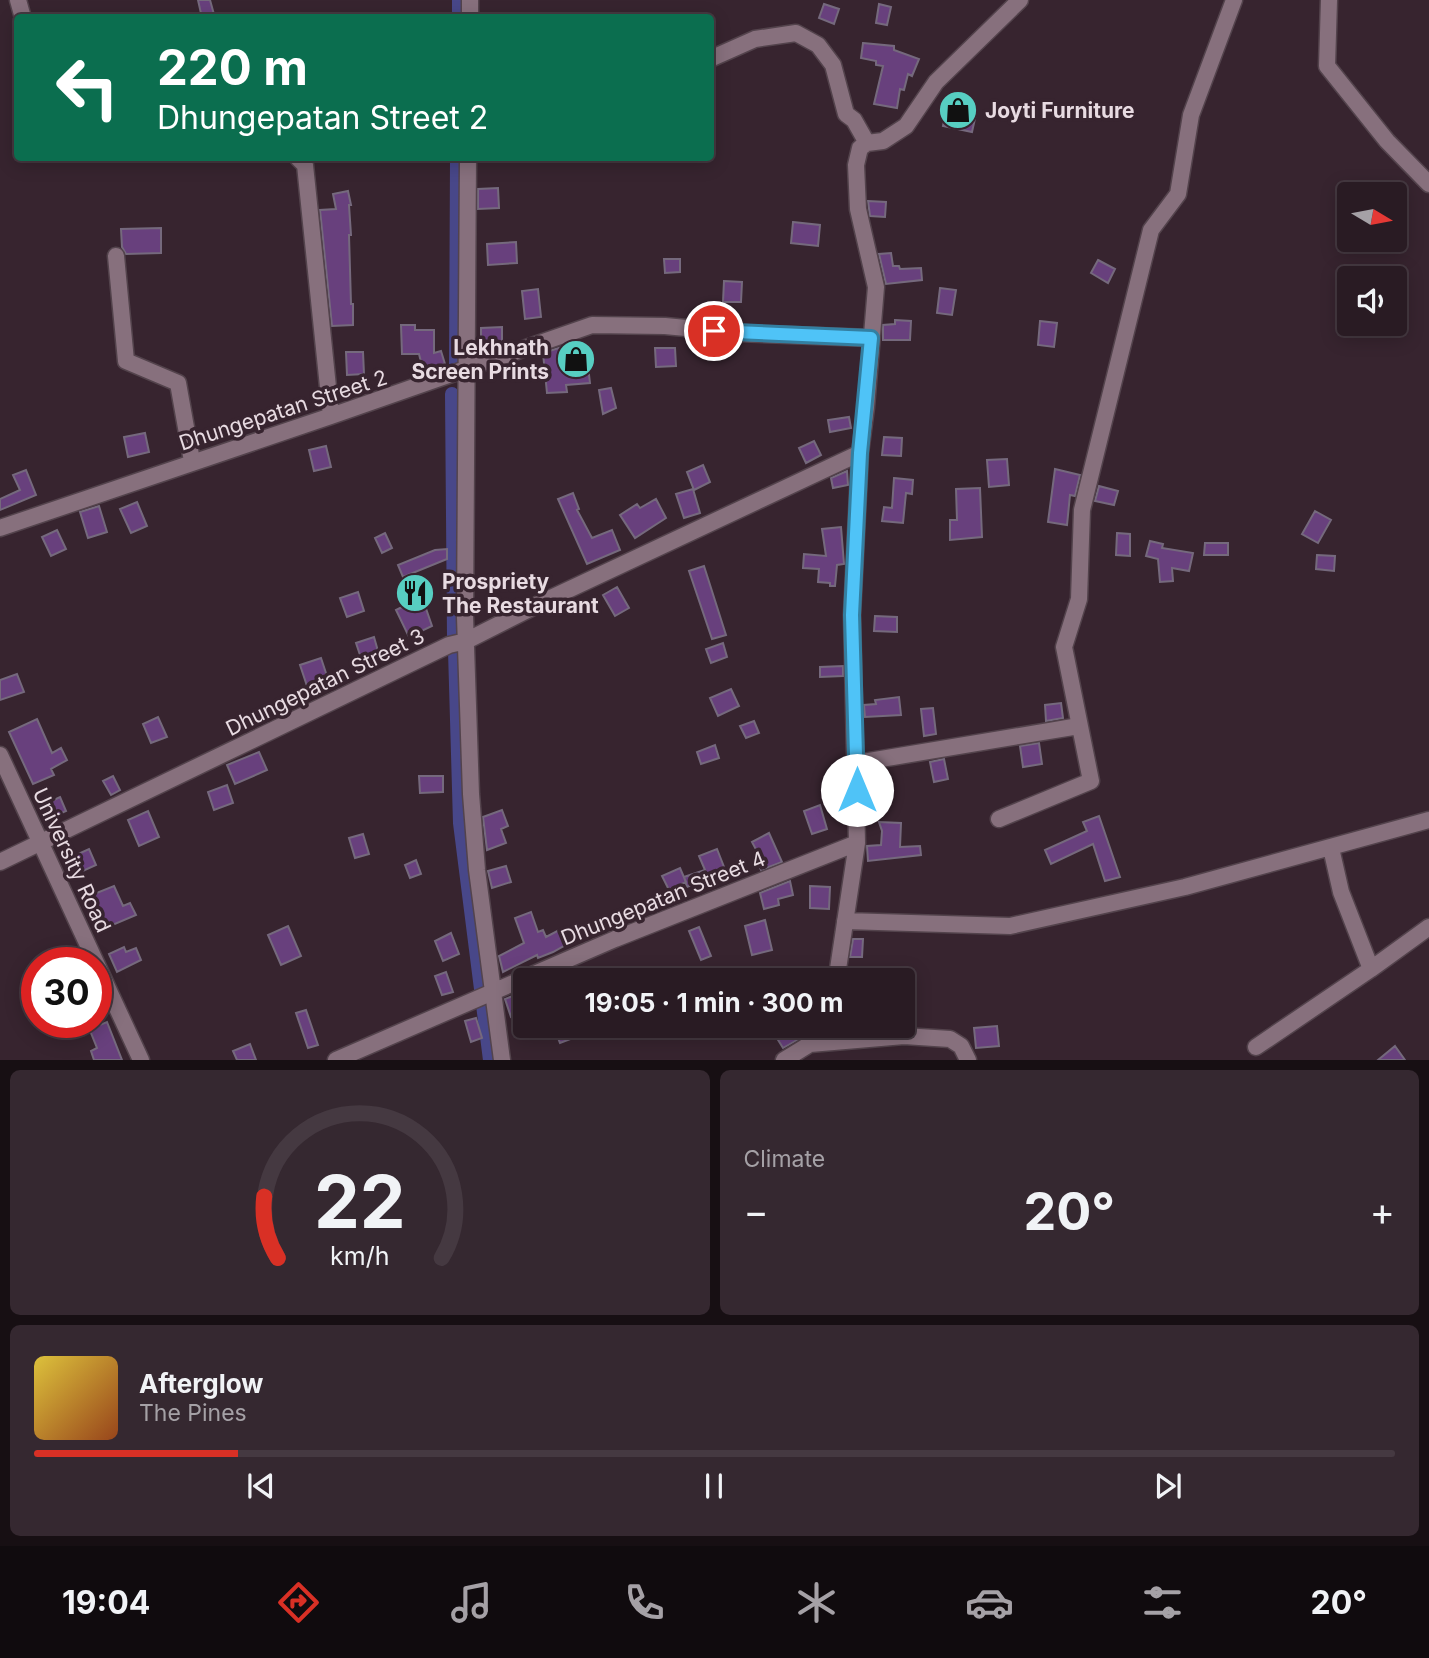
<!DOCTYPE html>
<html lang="en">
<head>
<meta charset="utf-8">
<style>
  :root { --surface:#291b23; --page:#352830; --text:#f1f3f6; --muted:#a5a1a6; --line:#453941; --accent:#d93025 }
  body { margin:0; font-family:Inter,sans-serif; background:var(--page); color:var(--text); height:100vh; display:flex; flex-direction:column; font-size:26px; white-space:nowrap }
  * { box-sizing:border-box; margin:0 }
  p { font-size:23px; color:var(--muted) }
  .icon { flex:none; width:38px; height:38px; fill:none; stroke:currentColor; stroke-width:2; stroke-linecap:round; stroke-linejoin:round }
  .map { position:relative; height:1060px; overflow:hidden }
  .drawer { display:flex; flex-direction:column; gap:10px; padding:10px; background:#170f13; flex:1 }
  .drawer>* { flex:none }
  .top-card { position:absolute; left:14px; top:14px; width:700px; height:147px; border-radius:7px; box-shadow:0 4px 18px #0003,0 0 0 2px var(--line); background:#0b6e4f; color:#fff; overflow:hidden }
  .needle { width:46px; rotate:100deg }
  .tools { position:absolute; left:1337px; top:182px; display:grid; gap:14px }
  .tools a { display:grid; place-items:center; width:70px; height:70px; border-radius:7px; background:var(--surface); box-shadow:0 4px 18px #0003,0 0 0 2px var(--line); font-size:35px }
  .speed { position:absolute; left:21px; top:947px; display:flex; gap:14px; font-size:35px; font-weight:700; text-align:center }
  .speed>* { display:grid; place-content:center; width:91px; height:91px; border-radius:50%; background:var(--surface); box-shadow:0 4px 18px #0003,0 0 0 2px var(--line); line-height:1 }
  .speed .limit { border:10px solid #d22; background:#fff; color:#111 }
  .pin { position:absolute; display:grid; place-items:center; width:60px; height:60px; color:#fff; margin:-30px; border:4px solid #fff; border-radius:50%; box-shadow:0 2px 7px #0007 }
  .me { position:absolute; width:77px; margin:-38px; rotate:0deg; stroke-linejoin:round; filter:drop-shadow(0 0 5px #0008) }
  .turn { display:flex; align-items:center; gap:24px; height:147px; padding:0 28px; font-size:32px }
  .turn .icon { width:91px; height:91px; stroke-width:2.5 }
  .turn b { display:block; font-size:49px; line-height:60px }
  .big { font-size:52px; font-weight:700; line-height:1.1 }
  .drawer .widget { flex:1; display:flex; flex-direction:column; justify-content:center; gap:10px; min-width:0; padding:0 24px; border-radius:10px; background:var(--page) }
  .drawer .dial { align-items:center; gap:0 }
  .dial svg { height:182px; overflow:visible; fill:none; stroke:var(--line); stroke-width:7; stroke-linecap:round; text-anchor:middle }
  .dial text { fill:var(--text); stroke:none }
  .song { display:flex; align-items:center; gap:21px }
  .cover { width:84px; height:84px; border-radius:10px; background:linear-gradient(135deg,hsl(50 70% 55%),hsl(20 70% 35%)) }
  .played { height:7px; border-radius:4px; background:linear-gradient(90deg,var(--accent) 15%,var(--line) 15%) }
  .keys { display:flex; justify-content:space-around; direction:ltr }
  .heat { display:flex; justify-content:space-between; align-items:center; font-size:38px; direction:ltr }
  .drawer .tiles { flex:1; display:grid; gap:10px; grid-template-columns:1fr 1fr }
  .widget:last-child { grid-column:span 2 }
  .trip { position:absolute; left:513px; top:968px; width:402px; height:70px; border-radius:7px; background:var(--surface); box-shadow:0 4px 18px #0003,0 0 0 2px var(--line); font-weight:700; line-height:70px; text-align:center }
  .dock { display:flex; height:112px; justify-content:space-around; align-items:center; background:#100b0e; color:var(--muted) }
  .dock .icon { width:49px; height:49px }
  .dock .on { color:var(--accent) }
  .dock b { font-size:32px; color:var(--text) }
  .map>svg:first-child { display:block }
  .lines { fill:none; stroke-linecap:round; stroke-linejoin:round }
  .canal { stroke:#484789; stroke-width:14 }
  .building { fill:#68407d; stroke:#75697d; stroke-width:2 }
  .street-casing { stroke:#53434c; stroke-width:19 }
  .street { stroke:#87707d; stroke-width:16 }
  .route-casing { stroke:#337fa1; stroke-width:18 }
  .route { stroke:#4fc3f7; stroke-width:12 }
  .labels { text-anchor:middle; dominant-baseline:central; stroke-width:7; stroke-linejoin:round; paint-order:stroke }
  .poi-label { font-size:21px; font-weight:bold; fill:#e8dbe2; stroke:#37242f; text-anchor:start }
  .street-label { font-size:21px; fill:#e8dbe2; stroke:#37242f }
</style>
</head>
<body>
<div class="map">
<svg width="1429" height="1060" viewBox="0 0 1429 1060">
  <rect width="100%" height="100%" fill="#37242f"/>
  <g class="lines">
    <path class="canal" d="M459 18V0
      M456 367 457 158
      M452 394 454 638
      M455 651 460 823 490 1060"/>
  </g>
  <path class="building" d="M198 0H210L215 18H202Z
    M824 4 839 9 834 24 819 18Z
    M879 4 891 7 887 25 876 23Z
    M863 43 894 46V50L919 59 912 76 908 74 904 90 900 89 897 108 874 104 883 66 876 65V61L861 58Z
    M947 107 976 114 972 132 943 126Z
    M498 188 499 208 478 209V189Z
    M348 191 351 205H349L351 235H349L351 304H353V325L332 326 320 210 336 209 333 194Z
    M868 201 886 202 885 217 870 216Z
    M793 222 820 225 818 246 791 243Z
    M161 228V253L126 254 122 247 121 229Z
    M516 242 517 263 488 265 487 244Z
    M891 253 893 266H899L900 269 921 268 922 280 886 284 879 254Z
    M664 259H680V272L665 273Z
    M1098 260 1115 269 1108 283 1091 273Z
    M724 281 742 282 741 302H723Z
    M940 288 956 290 952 315 937 313Z
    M538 289 541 317 525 319 522 291Z
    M895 320 911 321 910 340H883V325L895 324Z
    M1040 321 1057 323 1054 347 1038 345Z
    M401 325H415V330H434V353L441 351 445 364 423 370 419 354H402Z
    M502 327V343L481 344V328Z
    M565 346 568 360 587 358 590 383 566 385 567 392 547 393 543 353Z
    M655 348H675L676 366 656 367Z
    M346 352H363L364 374 347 375Z
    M611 388 616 408 603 414 599 390Z
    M849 417 851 428 830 432 828 420Z
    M145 433 149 452 128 457 124 437Z
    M884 437 902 438 901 456 882 455Z
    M814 441 821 455 806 463 799 448Z
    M326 446 331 467 314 471 309 450Z
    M1007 459 1009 485 989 487 987 460Z
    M703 465 710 482 694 490 687 472Z
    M1055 469 1080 475 1075 496 1070 495 1067 525 1048 522Z
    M26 470 36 495 0 510V499L20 490 13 475Z
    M847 471 848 485 833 488 831 478Z
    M894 478 913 480 912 494 906 493 903 523 882 521 884 507 892 508Z
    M1099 486 1118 491 1114 505 1095 501Z
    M980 488 982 537 950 540V520H957L956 489Z
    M693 489 700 513 684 518 676 494Z
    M573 493 579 509 577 510 592 538 612 530 620 550 587 564 558 499Z
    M656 499 666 518 635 538 620 515 637 504 640 508Z
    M137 502 147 526 131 533 120 509Z
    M99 506 107 532 88 538 80 512Z
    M1315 511 1331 520 1318 543 1302 534Z
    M841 527 844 564 837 565 835 586H830V583L818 582 819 569 803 568 804 554 826 556 822 529Z
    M57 530 66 549 51 556 42 537Z
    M385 533 392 548 382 553 375 538Z
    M1117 533 1130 534V556L1116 555Z
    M1150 541 1163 544 1162 548 1193 553 1189 571 1172 568 1173 581 1160 582 1158 559 1146 556Z
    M1205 543H1228V555H1204Z
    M447 549V559L403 577 398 565 435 550Z
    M1317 555 1335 556 1334 571 1316 569Z
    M704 566 726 635 712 639 689 571Z
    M617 587 629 608 615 616 603 595Z
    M358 592 364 611 347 617 340 598Z
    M422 597 432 626 409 637 396 610Z
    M875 616 897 617V632L874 631Z
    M374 637 380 658 363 664 356 643Z
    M723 643 727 657 711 663 706 649Z
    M321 658 329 682 308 689 300 665Z
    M843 666V676L820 677V667Z
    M17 674 24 692 0 700V680Z
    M731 689 739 706 718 716 710 698Z
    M899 697 901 715 865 717 864 705 876 704 875 700Z
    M1061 703 1063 718 1046 721 1045 705Z
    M933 708 936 734 924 736 921 709Z
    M158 717 167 737 151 743 143 724Z
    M37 719 52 753 61 748 67 760 51 769 54 775 33 784 9 732Z
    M754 721 759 733 746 738 740 726Z
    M1039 743 1042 764 1023 767 1020 746Z
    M715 745 719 758 701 764 697 752Z
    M259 752 267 770 235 784 227 765Z
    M944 759 948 779 934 782 930 762Z
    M113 776 120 790 111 795 103 781Z
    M419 776H443V792L420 793Z
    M227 785 233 803 214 810 208 792Z
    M60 797 66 811 48 819 41 806Z
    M820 805 827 829 812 834 804 811Z
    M502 810 508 826 501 829 506 843 487 850 483 817Z
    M148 811 159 837 139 846 128 820Z
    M1099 816 1120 877 1105 881 1093 844 1051 864 1045 850 1087 831 1083 822Z
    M879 822 901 823 900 847 920 846 921 855 868 861 867 846 881 845 882 831Z
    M769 833 782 862 761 870 756 859 760 857 752 842Z
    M363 834 369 854 355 858 349 838Z
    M89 849 96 865 74 875 67 859Z
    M717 849 726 872 687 887 684 877 705 870 699 856Z
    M416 860 421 874 410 878 405 865Z
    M506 866 511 882 492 888 488 871Z
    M680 868 686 882 669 890 662 876Z
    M790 881 793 895 778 899 779 905 764 909 760 893Z
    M114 886 123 906 130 903 136 915 103 929 89 896Z
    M810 886 830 887 829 909 810 908Z
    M531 912 538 932 543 930 546 937 561 929 569 943 553 952 538 958 537 955 503 972 499 956 524 943 515 918Z
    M765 920 772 950 752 955 745 926Z
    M288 926 301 956 281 965 268 935Z
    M699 927 711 956 701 960 689 931Z
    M451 933 459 954 443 961 435 941Z
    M853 939H863L862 957H850Z
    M124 947 126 952 136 948 141 960 117 972 109 954Z
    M446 972 453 992 442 995 435 976Z
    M525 991V1012L511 1017 505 999Z
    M306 1010 318 1045 308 1048 296 1013Z
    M98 1018 100 1025 107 1022 122 1060H94L91 1051 97 1048 87 1023 96 1022Z
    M476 1018 482 1038 471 1042 465 1021Z
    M561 1026H581L584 1034 560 1043 554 1028Z
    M997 1026 999 1046 976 1048 974 1028Z
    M789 1027 797 1040 783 1048 775 1035Z
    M250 1044 256 1060H237L233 1051Z
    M1395 1046 1405 1060H1378Z"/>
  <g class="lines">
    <g class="street-casing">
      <path id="street" d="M18 0 23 18
        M1329 0 1327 66 1387 141 1429 184
        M470 18V0
        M710 59 755 39 796 33 818 45 833 65 846 114 854 120 867 143
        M298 158 305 165 331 416
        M468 158 465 617 471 794 477 870 502 1060
        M116 256 126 361 178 383 192 461
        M0 528 331 416 592 325 665 326 738 333 871 338
        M0 755 141 1060
        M857 763 1079 726
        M999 819 1091 781 1064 647 1079 599 1082 510 1151 230 1178 194 1191 115 1234 0
        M1331 848 1341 892 1371 969 1429 927
        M0 862 449 645 466 641 553 597 860 453
        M845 921 1010 926 1185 887 1429 820
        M834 980 838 969 857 843 852 615 860 453 866 407 876 287 858 209 856 165 860 148 867 143 883 141 906 126 936 82 1020 0
        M810 1044 904 1036 950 1039 961 1046 968 1060
        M1256 1047 1371 969
        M336 1060 615 939 857 843
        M784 1060 810 1044 817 1026"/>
    </g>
    <use href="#street" class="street"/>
  </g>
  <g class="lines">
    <g class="route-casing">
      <path id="route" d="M714 331 871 338 860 453 852 615 857 790"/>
    </g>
    <use href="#route" class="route"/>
  </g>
  <defs>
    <g id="shop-disc" transform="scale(2.0125)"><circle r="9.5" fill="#57cec2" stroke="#37242f"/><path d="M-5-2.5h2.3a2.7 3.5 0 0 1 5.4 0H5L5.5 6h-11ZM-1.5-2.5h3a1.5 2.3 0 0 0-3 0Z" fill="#111"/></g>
    <g id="restaurant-disc" transform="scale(2.0125)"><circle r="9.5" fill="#57cec2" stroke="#37242f"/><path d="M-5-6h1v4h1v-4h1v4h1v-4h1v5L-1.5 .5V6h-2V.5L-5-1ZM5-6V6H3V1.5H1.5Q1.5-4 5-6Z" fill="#111"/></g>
  </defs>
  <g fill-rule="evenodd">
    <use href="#shop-disc" x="958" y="110"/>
    <use href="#shop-disc" x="576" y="359"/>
    <use href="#restaurant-disc" x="415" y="593"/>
  </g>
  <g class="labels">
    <g class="poi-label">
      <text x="985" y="110">Joyti Furniture</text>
      <text x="549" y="347" text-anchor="end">Lekhnath<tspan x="549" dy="24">Screen Prints</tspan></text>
      <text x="442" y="581">Prospriety<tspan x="442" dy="24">The Restaurant</tspan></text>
    </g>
    <g class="street-label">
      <text transform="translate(283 410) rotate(-18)">Dhungepatan Street 2</text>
      <text transform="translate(325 682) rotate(-26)">Dhungepatan Street 3</text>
      <text transform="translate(72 860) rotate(65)">University Road</text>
      <text transform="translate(663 898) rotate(-22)">Dhungepatan Street 4</text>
    </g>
  </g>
</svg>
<div class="tools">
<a><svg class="needle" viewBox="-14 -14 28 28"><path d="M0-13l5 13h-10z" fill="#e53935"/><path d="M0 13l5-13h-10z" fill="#a5a1a6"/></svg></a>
<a><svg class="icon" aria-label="sound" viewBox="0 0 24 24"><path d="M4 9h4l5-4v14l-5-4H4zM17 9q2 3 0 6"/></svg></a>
</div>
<div class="speed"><div class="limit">30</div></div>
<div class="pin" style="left:714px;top:331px;background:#d93025"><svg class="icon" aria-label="arrive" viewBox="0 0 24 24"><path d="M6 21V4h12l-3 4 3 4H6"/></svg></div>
<svg class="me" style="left:857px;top:790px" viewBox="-20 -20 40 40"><circle r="19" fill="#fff"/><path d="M0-13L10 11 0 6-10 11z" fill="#4fc3f7"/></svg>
<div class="trip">19:05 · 1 min · 300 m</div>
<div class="top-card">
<div class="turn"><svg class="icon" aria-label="left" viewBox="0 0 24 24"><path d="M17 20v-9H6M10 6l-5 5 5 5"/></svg><div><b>220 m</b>Dhungepatan Street 2</div></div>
</div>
</div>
<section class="drawer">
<div class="tiles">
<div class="widget dial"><svg viewBox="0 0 100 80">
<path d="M14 69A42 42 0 1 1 86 69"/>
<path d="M14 69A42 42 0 0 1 8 42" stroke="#d93025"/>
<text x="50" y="56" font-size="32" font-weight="700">22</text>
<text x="50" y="72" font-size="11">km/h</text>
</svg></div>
<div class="widget"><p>Climate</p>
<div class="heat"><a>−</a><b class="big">20°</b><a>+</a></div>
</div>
<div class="widget">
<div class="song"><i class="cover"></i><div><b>Afterglow</b><p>The Pines</p></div></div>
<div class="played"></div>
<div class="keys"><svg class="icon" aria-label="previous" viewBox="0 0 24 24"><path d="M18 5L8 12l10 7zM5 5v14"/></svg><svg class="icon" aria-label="pause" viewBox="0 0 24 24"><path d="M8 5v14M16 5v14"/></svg><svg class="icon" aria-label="next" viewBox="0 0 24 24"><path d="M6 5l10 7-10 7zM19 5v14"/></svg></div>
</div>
</div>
</section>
<nav class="dock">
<b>19:04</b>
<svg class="icon on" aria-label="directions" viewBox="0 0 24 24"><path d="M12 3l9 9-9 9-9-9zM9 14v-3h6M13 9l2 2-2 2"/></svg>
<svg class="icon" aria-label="music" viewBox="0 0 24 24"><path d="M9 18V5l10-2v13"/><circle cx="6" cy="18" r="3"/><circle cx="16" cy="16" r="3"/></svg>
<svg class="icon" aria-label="phone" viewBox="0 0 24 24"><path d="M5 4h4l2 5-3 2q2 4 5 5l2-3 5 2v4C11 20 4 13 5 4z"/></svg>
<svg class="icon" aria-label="climate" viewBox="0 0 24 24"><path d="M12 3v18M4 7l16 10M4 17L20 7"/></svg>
<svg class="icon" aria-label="car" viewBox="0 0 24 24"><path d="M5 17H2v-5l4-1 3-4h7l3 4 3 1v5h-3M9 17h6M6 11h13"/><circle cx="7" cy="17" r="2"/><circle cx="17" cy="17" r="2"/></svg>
<svg class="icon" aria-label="filters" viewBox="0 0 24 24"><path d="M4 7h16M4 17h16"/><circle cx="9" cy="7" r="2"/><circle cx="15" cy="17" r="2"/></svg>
<b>20°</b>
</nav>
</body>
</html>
